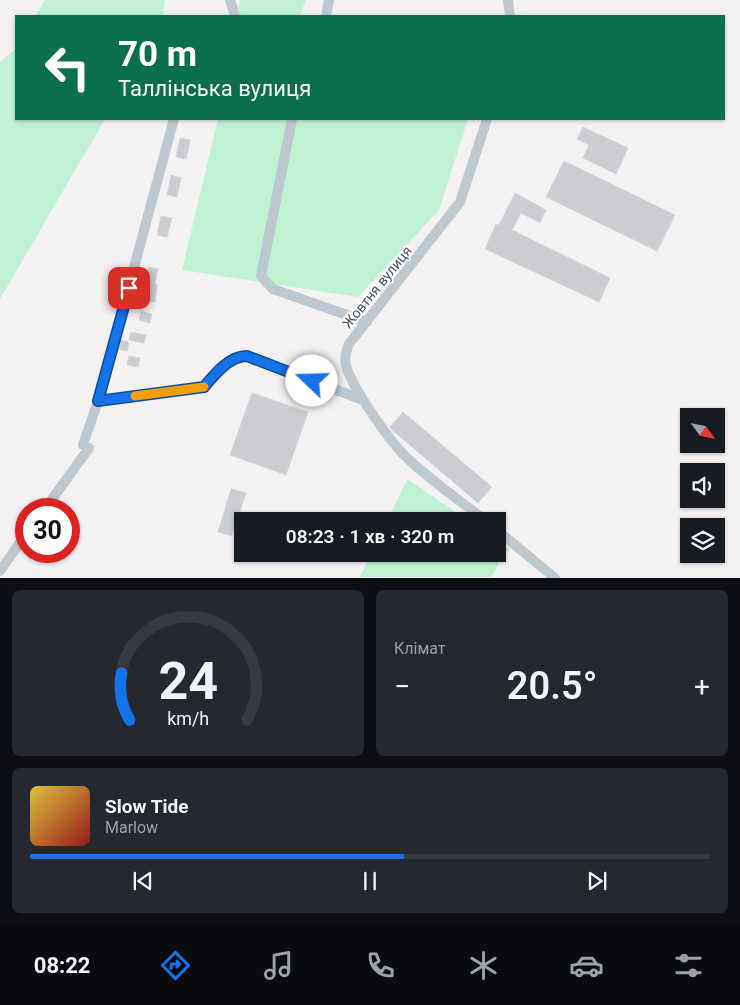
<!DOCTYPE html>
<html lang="uk">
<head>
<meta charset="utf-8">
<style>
  :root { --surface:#171b24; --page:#242831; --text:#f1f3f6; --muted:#9ea1a6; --line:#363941; --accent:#1573e9 }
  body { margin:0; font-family:Roboto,sans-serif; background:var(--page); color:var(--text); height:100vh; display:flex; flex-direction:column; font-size:19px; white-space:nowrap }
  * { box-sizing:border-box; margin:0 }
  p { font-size:16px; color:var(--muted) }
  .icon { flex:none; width:28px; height:28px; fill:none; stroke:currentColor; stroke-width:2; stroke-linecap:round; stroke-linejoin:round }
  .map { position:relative; height:578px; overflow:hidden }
  .panel { display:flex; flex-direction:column; gap:12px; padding:12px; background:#0d0f14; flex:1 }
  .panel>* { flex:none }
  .guide { position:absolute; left:15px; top:15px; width:710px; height:105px; border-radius:0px; box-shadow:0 1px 4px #0004; background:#0b6e4f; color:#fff; overflow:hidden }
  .needle { width:32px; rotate:123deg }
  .tools { position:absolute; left:680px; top:408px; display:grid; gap:10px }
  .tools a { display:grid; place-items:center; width:45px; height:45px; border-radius:0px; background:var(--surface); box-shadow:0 1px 4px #0004; font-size:25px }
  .speed { position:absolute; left:15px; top:498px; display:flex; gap:10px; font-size:25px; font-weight:700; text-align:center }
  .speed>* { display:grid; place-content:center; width:65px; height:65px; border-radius:50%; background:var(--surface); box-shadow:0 1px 4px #0004; line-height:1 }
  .speed .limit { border:8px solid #d22; background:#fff; color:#111 }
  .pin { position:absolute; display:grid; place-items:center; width:42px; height:42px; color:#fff; margin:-21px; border-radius:10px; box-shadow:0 2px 8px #0006 }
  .me { position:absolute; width:55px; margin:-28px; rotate:291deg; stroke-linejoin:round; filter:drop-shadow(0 0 4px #0008) }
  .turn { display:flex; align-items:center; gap:18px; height:105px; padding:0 20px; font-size:22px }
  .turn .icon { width:65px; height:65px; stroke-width:2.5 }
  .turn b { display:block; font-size:35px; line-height:42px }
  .big { font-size:38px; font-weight:600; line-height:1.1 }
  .panel .widget { flex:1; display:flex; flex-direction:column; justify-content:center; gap:8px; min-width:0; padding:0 18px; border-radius:8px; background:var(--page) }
  .panel .dial { align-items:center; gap:0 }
  .dial svg { height:130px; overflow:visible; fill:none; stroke:var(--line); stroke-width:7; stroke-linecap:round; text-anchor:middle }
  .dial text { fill:var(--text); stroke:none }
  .song { display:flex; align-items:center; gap:15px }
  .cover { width:60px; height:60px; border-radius:8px; background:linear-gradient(135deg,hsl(50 70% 55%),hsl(0 70% 35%)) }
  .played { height:5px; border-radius:2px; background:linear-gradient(90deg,var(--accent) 55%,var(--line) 55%) }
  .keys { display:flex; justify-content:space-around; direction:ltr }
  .heat { display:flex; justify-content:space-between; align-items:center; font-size:28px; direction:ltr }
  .panel .tiles { flex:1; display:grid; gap:12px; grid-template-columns:1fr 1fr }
  .widget:last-child { grid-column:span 2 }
  .trip { position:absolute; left:234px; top:512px; width:272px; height:50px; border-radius:0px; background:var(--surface); box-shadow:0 1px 4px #0004; font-weight:600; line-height:50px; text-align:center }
  .dock { display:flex; height:80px; justify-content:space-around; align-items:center; background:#090b0e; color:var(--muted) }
  .dock .icon { width:35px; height:35px }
  .dock .selected { color:var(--accent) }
  .dock b { font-size:22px; color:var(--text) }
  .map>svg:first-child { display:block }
  .green { fill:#bff1d2 }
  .building { fill:#cbcdd3; stroke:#d5d7dc }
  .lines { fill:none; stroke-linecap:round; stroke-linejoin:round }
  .minor { stroke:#bec8d0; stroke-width:10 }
  .route-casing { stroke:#0e4b97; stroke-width:12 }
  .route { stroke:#1573e9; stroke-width:9 }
  .slow { stroke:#f59e0b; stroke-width:9 }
  .labels { text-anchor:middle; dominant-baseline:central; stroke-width:4; stroke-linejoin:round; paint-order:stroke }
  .street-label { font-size:14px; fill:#48545f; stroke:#fff }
</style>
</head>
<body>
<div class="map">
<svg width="740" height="578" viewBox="0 0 740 578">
  <rect width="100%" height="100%" fill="#f3f1f1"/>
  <path class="green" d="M45 0H165L163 16H36Z
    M241 0H306L299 16H243L237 11Z
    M16 49V119H105L0 299V62Z
    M218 119H468L439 210 358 297 182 270Z
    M407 479 469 521H387Z
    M498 541 510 549 500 560 492 577H360L371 554H498Z"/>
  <path class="building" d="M583 127 628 148 616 174 583 158 589 145 577 139Z
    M180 138 190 140 186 159 176 157Z
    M564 161 675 215 657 251 546 197Z
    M171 175 181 178 177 197 167 195Z
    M515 193 546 210 540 223 521 213 512 230 610 278 599 302 485 249 496 224 499 225Z
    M161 216 172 218 167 237 157 235Z
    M149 267 158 269 155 284 157 285 155 302 146 301 150 276H147Z
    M141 311 152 314 150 323 139 320Z
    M131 332 146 335 144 343 129 340Z
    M121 340 129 342 127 351 119 349Z
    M129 356 140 358 138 367 127 365Z
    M252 393 308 412 286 475 230 455Z
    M403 412 492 487 478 503 392 430 390 427Z
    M231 489 246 493 232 536 218 532Z"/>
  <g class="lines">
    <path class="minor" d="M230 0 235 16
      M508 0 510 16
      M326 16 329 0
      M292 119 261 276 273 289 367 322
      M98 401 204 387C215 374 229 356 247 356L363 400
      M83 445 98 401 174 119
      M45 509 89 448
      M486 521C460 501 432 481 408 459 390 442 353 389 346 366 344 358 346 351 349 344L460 202 487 119
      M498 531 555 578
      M0 571 26 534"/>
  </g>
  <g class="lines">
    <g class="route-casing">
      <path id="route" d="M129 288 98 401 204 387C215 374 229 356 247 356L312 381"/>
    </g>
    <use href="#route" class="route"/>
    <path class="slow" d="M135 396 204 387"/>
  </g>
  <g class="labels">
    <g class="street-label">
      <text transform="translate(377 287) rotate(-51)">Жовтня вулиця</text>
    </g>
  </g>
</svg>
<div class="tools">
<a><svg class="needle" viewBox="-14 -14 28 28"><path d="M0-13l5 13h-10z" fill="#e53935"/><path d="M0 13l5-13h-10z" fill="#9ea1a6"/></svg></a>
<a><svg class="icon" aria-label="sound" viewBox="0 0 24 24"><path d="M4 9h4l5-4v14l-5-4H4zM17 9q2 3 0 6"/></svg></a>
<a><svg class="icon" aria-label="layers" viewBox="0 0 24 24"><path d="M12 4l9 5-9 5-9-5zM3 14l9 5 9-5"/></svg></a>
</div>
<div class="speed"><div class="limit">30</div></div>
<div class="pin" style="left:129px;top:288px;background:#d93025"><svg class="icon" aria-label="arrive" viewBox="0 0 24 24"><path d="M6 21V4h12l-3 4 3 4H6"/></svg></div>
<svg class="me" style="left:312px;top:381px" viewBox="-20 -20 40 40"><circle r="19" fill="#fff"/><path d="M0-13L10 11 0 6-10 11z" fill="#1573e9"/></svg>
<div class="trip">08:23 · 1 хв · 320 m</div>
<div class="guide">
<div class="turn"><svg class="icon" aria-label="left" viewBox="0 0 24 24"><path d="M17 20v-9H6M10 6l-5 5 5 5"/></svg><div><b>70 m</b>Таллінська вулиця</div></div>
</div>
</div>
<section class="panel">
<div class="tiles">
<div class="widget dial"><svg viewBox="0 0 100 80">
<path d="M14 69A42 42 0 1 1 86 69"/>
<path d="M14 69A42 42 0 0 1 9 40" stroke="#1573e9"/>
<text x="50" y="56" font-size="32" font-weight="700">24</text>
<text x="50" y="72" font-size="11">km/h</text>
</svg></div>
<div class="widget"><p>Клімат</p>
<div class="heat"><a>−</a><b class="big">20.5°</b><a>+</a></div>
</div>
<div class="widget">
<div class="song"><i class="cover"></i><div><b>Slow Tide</b><p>Marlow</p></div></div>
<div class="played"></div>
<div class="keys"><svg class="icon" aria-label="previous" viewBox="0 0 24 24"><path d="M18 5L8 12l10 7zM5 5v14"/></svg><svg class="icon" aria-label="pause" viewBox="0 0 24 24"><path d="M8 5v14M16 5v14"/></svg><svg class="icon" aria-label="next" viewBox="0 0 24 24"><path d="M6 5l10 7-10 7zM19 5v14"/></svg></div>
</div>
</div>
</section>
<nav class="dock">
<b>08:22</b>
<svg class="icon selected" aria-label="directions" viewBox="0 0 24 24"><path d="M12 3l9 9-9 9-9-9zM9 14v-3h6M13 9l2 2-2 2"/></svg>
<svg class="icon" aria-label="music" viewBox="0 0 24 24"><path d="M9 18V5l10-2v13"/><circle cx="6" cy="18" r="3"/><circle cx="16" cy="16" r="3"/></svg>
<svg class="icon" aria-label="phone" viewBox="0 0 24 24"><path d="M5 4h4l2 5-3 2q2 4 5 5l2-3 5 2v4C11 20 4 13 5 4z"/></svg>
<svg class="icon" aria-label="climate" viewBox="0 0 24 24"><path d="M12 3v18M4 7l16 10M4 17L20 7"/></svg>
<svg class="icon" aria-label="car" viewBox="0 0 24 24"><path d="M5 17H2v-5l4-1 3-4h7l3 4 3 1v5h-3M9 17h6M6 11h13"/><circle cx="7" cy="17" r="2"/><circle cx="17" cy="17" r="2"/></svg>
<svg class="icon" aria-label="filters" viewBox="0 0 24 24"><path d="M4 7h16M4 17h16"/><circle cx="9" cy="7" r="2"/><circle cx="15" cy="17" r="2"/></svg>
</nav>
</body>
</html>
